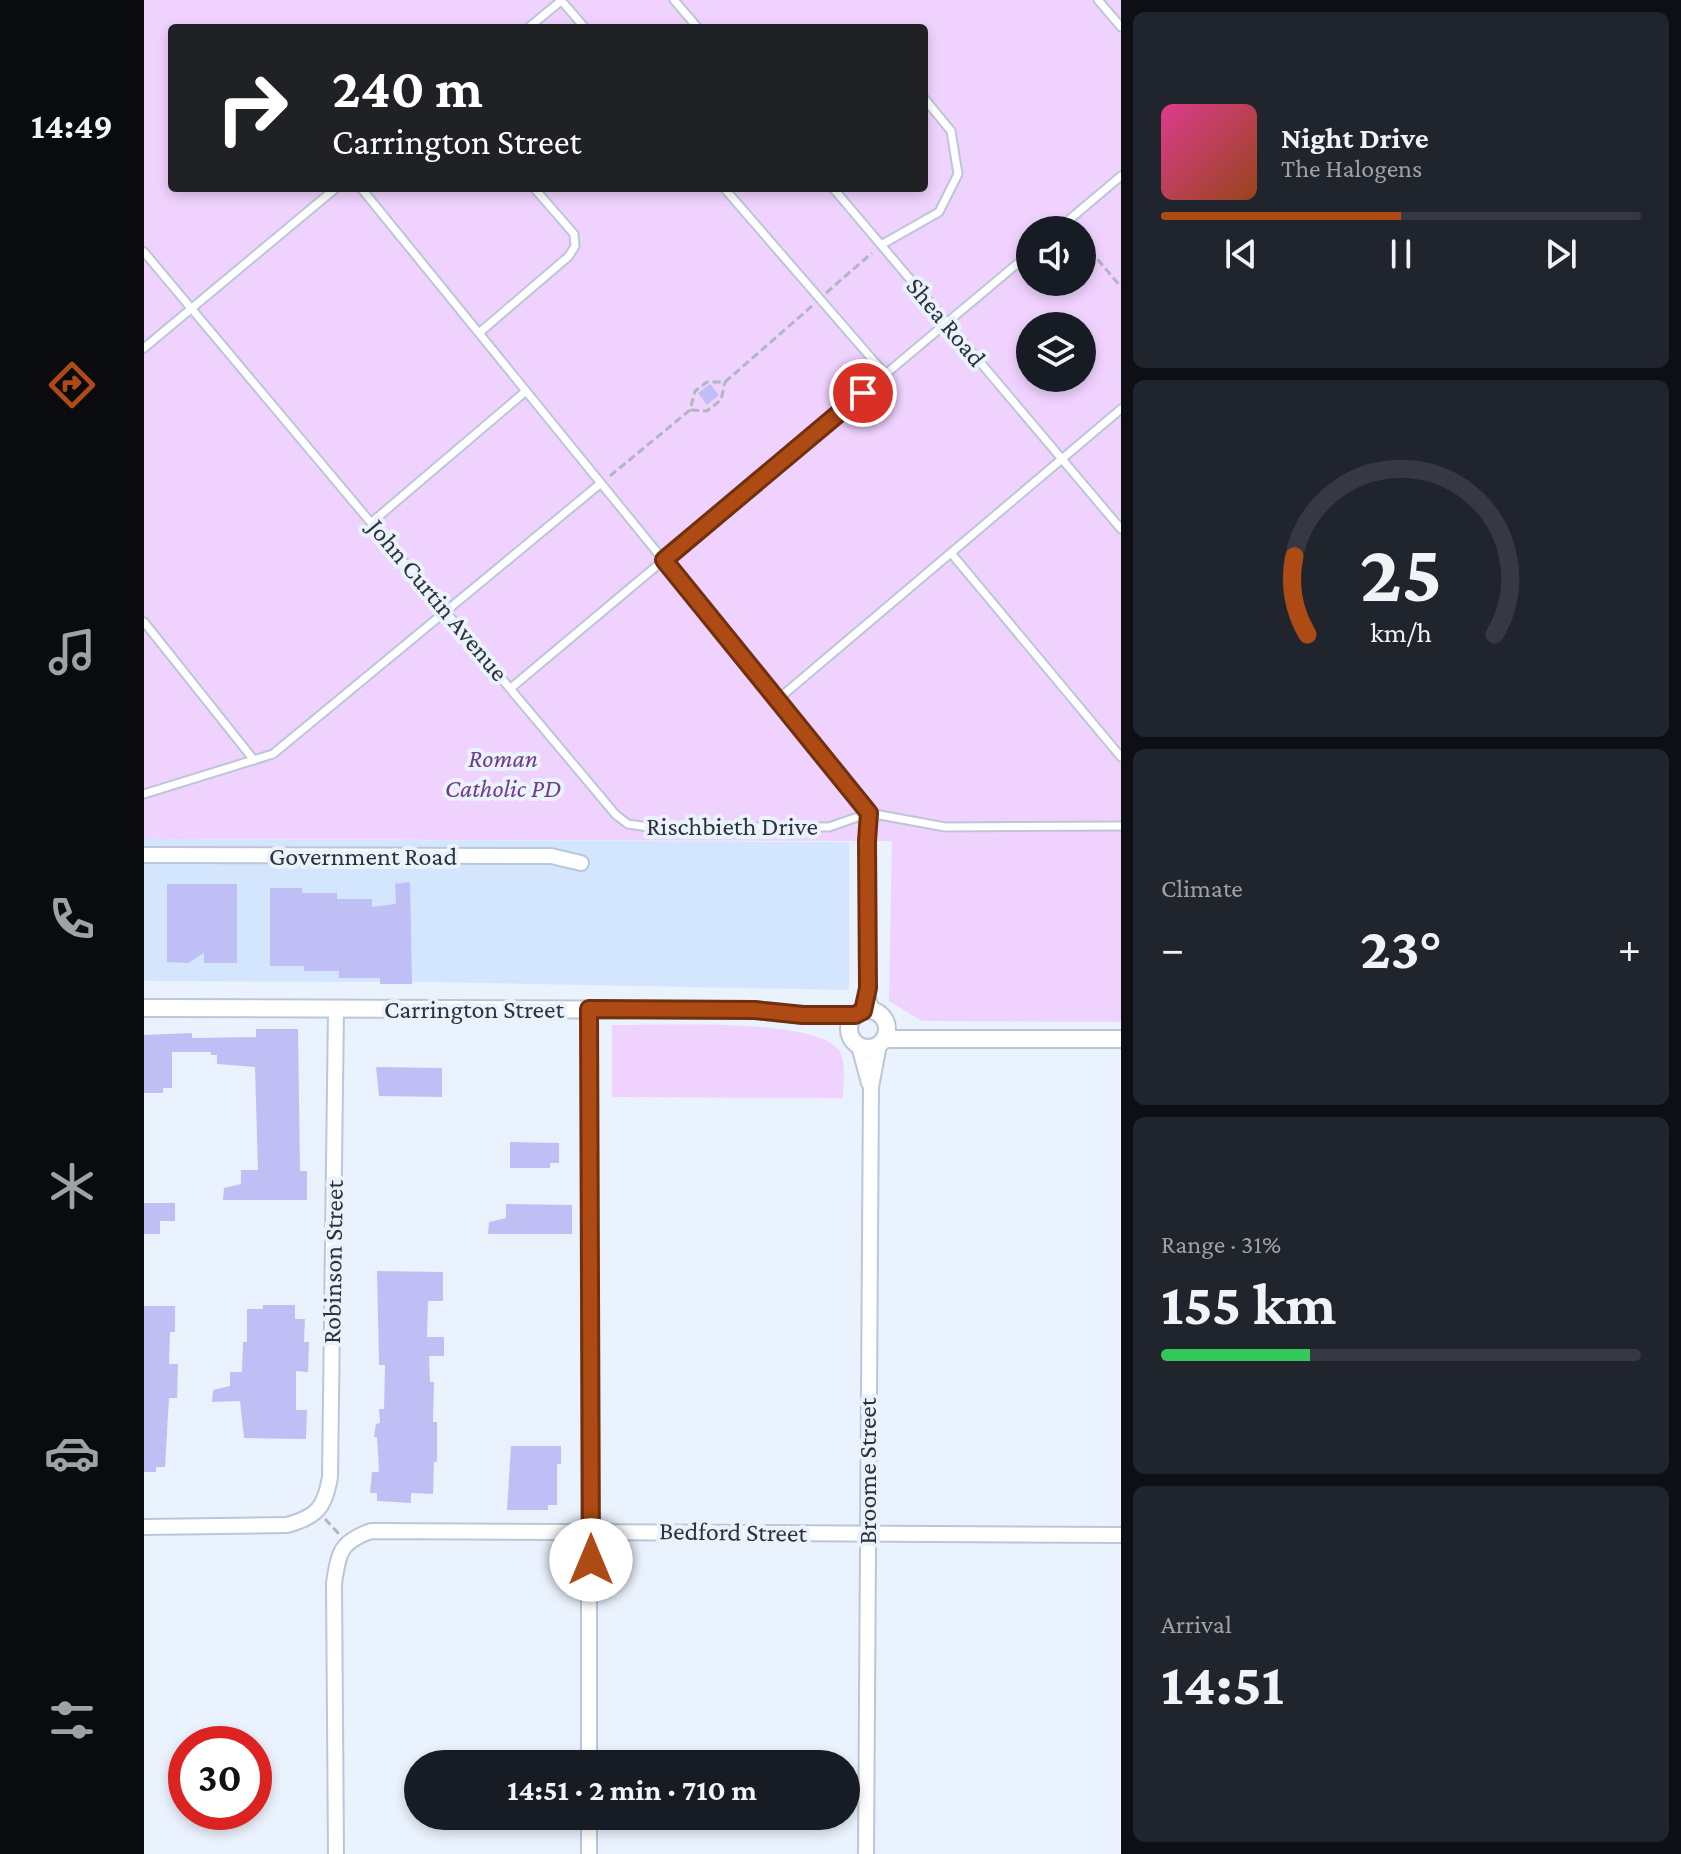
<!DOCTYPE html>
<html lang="en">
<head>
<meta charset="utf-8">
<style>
  :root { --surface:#171b24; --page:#20242c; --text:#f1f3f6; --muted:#9ea1a6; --line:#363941; --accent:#ae4a14 }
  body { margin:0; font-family:"Crimson Pro",serif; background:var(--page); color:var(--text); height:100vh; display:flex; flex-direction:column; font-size:30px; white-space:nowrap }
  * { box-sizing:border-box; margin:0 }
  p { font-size:26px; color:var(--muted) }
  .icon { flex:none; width:44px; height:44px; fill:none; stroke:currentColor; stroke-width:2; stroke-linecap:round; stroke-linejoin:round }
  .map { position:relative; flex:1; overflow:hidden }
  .side { display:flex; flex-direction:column; gap:12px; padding:12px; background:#0d0f14; width:560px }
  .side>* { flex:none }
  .banner { position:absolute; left:24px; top:24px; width:760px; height:168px; border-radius:8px; box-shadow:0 4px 12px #0003; background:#202124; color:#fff; overflow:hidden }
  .tools { position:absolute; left:872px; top:216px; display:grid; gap:16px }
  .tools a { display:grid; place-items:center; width:80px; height:80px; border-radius:50%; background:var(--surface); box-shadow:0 4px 12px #0003; font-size:40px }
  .speed { position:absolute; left:24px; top:1726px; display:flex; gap:16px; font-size:40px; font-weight:700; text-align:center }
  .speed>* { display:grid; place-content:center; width:104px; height:104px; border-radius:50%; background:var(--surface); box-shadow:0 4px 12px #0003; line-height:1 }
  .speed .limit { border:12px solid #d22; background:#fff; color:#111 }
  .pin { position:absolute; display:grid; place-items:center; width:68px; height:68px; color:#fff; margin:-34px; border:4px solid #fff; border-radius:50%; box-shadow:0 2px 8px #0007 }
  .me { position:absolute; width:88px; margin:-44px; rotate:0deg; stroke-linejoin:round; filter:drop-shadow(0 0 6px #0008) }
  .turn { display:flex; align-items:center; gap:28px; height:168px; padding:0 32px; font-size:36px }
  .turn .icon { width:104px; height:104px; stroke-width:2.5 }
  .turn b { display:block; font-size:56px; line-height:68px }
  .big { font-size:60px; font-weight:700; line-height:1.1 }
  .side .widget { flex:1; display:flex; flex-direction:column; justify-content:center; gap:12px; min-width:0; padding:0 28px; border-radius:12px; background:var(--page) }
  .side .dial { align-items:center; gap:0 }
  .dial svg { height:208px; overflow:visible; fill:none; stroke:var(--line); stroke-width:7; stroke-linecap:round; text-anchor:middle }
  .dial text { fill:var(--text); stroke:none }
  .song { display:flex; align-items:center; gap:24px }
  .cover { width:96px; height:96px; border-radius:12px; background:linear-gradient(135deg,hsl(330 70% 55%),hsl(20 70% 35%)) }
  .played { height:8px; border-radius:4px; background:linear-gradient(90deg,var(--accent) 50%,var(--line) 50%) }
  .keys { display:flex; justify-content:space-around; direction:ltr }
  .heat { display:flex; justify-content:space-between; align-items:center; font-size:44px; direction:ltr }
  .charge { height:12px; border-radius:6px; background:linear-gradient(90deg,#34c759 31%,var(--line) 0) }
  .trip { position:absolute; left:260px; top:1750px; width:456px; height:80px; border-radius:40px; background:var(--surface); box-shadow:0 4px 12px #0003; font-weight:700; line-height:80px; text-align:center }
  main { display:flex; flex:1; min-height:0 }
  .tab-bar { display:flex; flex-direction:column; width:144px; justify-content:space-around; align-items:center; background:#090b0e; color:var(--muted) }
  .tab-bar .icon { width:56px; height:56px }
  .tab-bar .active { color:var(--accent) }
  .tab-bar b { font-size:36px; color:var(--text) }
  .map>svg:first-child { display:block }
  .built { fill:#d4e6fe }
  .green { fill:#f0d2fe; fill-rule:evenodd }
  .building { fill:#bfbff6 }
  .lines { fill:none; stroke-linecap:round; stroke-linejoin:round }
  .service-casing { stroke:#bac7d8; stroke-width:11 }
  .minor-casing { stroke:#bac7d8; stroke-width:18 }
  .tertiary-casing { stroke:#bac7d8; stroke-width:20 }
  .path { stroke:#b0b7c1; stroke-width:3; stroke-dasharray:8 4; stroke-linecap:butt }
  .service { stroke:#fff; stroke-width:7 }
  .minor { stroke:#fff; stroke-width:14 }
  .tertiary { stroke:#fff; stroke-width:16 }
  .route-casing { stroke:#71300d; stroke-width:20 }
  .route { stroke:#ae4a14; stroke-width:14 }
  .labels { text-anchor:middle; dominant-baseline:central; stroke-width:8; stroke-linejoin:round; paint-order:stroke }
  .street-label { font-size:26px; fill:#2e333a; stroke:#eaf2fd }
  .park-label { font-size:26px; font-style:italic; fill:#703d86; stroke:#eaf2fd }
</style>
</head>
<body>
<main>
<nav class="tab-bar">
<b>14:49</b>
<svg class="icon active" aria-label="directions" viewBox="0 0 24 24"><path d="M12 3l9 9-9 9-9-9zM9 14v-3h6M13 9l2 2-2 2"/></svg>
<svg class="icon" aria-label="music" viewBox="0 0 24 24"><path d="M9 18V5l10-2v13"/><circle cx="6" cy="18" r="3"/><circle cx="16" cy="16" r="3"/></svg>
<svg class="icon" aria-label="phone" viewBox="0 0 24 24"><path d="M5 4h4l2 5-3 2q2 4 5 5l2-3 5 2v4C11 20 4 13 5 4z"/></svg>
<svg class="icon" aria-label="climate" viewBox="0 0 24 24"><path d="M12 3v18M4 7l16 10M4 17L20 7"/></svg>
<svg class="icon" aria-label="car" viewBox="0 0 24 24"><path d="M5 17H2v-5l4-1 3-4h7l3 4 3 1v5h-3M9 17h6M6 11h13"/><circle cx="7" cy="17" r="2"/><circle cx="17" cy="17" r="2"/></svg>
<svg class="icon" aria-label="filters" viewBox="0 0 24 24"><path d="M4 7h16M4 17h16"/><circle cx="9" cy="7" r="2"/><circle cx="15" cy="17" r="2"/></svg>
</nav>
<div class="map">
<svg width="977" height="1854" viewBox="0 0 977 1854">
  <rect width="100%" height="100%" fill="#eaf2fd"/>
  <path class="built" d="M0 839 705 842V990L284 982 0 981Z"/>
  <path class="green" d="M0 0H977V1022L778 1021 745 1001 748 841 0 839ZM28 28H780V188H28ZM886 230H938V282H886ZM886 326H938V378H886Z
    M468 1025C513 1026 668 1017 694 1049 703 1061 699 1084 699 1098L468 1097Z"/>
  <path class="building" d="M566 384 575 395 563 405 554 393Z
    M266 882 268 984H236V978H195V971H160V966H126V888H158V893H193V899H228V907L252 904 251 884Z
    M23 884H93V963H60V953L44 963 23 962Z
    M112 1029H154L156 1171H163V1200H79L80 1188 97 1184V1170H114L111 1067 73 1064V1055H67V1052H28V1088H19V1093H0V1035L48 1033V1038L112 1037Z
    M232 1067 298 1068V1097L235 1096Z
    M366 1142 415 1143V1163H406V1168H366Z
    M0 1203H31V1221H16V1234H0Z
    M362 1204 428 1205V1234H344L345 1222 362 1218Z
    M233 1271 299 1272V1301H284L283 1337H300V1356H285L286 1382H290L289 1422H293V1462H290L289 1494 267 1493V1503L233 1501V1493H226L228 1472H235L233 1437H230L232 1424 236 1423 235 1409H240L241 1365H235Z
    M119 1305H151V1319H161L160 1342H165L164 1372 152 1371V1410H163L162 1439 100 1438 96 1401 68 1402 69 1390 86 1386V1372H98L99 1342H103V1309H119Z
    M0 1306H31V1332H26L25 1364H34L33 1398H25L21 1467H12V1472H0Z
    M367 1446H417V1464H413V1505H404V1510H363Z"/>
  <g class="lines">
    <g class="service-casing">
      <path id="service" d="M417 0 441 28
        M530 0 554 28
        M954 0 977 27
        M384 28 418 0
        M217 188 725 813 801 827 977 826
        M580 188 741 374
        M689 188 977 529
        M913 230 977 176
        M737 245 795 212 814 174 807 131 780 98
        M0 252 472 815 484 824 504 827H685L725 813
        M335 333 425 256 431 246 430 234 390 188
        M0 348 192 188
        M228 522 382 391
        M807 553 977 757
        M0 622 110 760
        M367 688 886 253
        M633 700 977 409
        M0 794 129 754 457 483
        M725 990 732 1012
        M719 1011 724 988 723 841 725 813"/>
    </g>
    <g class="minor-casing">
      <path id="minor" d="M0 855 407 856 437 863
        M715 1046 725 1083
        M0 1527 143 1525C173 1517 181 1507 186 1477L192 1009
        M445 1764V1009
        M192 1854 190 1583C195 1552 196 1542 227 1531L977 1535
        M445 1854V1816
        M722 1854 727 1087 735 1044"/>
    </g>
    <g class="tertiary-casing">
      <path id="tertiary" d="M0 1008 611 1010 659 1015H711
        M705 1029a19 19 0 1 1 38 0a19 19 0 1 1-38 0Z
        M740 1039H977"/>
    </g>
    <path class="path" d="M938 241 977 287
      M682 293 728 253
      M547 410 563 411 577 400 581 382
      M466 476 546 410 551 391 563 382H581L668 306
      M181 1519 195 1534"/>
    <use href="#service" class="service"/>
    <use href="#minor" class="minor"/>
    <use href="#tertiary" class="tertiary"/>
  </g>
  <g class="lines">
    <g class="route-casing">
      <path id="route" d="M447 1560 445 1009 611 1010 659 1015H711L719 1011 724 988 723 841 725 813 520 560 719 393"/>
    </g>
    <use href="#route" class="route"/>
  </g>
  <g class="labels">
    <g class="street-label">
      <text transform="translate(802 322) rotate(50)">Shea Road</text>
      <text transform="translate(294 600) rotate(50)">John Curtin Avenue</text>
      <text x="588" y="826">Rischbieth Drive</text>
      <text x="219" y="856">Government Road</text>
      <text x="330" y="1009">Carrington Street</text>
      <text transform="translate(189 1262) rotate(-89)">Robinson Street</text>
      <text transform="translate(723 1471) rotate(-90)">Broome Street</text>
      <text transform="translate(589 1532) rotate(1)">Bedford Street</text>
    </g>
    <g class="park-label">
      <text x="359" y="758">Roman<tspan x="359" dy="30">Catholic PD</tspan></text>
    </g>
  </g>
</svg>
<div class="tools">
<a><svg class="icon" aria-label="sound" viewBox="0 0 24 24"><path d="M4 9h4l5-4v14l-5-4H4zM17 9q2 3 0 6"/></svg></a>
<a><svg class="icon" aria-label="layers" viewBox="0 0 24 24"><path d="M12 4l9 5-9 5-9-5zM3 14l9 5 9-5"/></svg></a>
</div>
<div class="speed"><div class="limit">30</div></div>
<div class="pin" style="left:719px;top:393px;background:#d93025"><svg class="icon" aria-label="arrive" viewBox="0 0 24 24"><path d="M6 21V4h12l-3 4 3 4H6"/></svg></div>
<svg class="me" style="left:447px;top:1560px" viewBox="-20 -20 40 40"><circle r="19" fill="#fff"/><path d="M0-13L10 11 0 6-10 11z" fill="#ae4a14"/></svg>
<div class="trip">14:51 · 2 min · 710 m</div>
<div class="banner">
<div class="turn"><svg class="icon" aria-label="right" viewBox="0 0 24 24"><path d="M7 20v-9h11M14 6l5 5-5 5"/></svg><div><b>240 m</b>Carrington Street</div></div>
</div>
</div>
<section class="side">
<div class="widget">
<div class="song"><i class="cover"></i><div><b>Night Drive</b><p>The Halogens</p></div></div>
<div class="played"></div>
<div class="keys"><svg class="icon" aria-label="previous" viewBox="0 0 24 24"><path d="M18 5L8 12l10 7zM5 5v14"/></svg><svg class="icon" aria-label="pause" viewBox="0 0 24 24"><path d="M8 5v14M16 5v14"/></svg><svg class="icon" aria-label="next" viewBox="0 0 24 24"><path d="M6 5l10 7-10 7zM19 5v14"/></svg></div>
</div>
<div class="widget dial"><svg viewBox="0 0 100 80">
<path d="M14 69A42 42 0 1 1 86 69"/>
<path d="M14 69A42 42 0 0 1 9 39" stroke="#ae4a14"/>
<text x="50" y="56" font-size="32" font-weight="700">25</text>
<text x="50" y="72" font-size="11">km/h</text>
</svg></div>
<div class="widget"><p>Climate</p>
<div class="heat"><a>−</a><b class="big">23°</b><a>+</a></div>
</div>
<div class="widget"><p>Range · 31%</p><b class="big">155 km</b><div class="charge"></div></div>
<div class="widget"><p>Arrival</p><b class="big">14:51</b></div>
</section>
</main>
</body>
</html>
